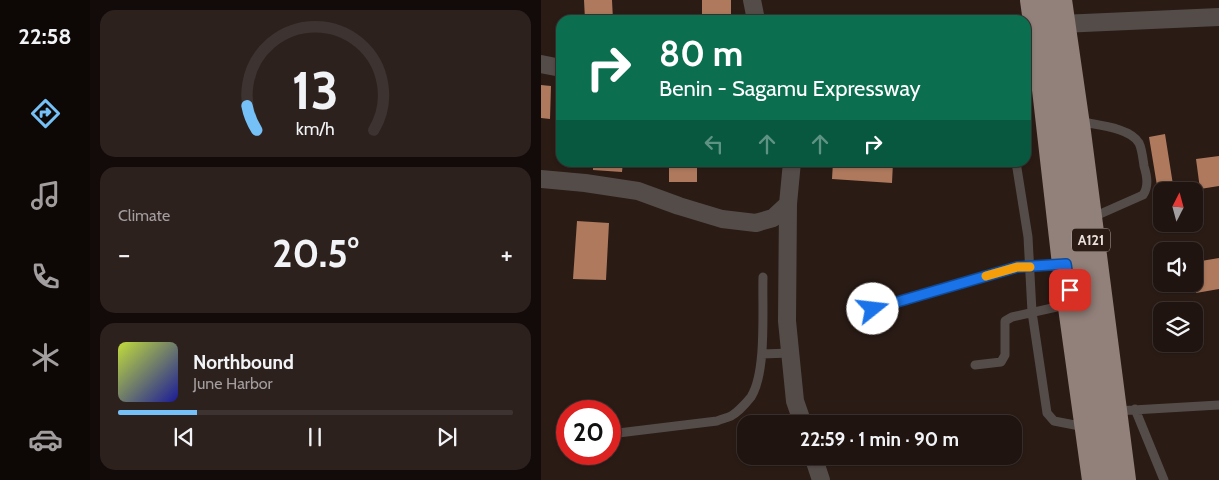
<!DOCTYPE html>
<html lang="en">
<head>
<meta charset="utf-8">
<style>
  :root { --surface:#201410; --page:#2d211e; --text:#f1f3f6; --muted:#a29e9f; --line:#3d3330; --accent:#75c0f6 }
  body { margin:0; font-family:Cabin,sans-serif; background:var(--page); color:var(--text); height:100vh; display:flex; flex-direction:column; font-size:19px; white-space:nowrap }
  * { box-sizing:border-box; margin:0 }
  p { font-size:16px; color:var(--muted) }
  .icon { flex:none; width:28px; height:28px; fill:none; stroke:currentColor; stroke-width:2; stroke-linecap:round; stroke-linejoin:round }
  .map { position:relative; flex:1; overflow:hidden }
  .side { display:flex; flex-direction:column; gap:10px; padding:10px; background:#120b09; width:451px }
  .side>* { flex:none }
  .guide { position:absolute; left:15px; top:15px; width:475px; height:152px; border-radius:15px; box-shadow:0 1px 4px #0004,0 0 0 1px var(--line); background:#0b6e4f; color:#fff; overflow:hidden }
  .needle { width:32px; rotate:6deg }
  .controls { position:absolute; left:612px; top:182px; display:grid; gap:10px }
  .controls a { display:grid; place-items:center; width:50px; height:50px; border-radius:10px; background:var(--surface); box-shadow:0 1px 4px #0004,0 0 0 1px var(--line); font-size:25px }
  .speed { position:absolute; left:15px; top:400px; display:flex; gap:10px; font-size:25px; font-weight:700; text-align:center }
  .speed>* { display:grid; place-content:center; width:65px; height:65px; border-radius:50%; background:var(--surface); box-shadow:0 1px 4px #0004,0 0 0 1px var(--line); line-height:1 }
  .speed .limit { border:8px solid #d22; background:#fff; color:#111 }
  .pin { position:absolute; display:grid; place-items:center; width:42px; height:42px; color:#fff; margin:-21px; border-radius:10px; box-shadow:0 2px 8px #0006 }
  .me { position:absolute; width:55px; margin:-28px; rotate:74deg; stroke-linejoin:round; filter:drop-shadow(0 0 4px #0008) }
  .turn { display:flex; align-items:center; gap:18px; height:105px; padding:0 20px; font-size:22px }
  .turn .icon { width:65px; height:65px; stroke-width:2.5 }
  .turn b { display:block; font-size:35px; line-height:42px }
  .lanes { display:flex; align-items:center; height:48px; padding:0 20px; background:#0003; justify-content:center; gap:25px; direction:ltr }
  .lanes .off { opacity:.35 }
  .big { font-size:38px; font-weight:800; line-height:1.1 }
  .side .tile { flex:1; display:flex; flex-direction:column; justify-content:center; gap:8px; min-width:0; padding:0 18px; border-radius:15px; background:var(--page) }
  .side .dial { align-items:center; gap:0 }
  .dial svg { height:130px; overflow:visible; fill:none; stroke:var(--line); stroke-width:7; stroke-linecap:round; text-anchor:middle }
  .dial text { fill:var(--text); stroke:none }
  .song { display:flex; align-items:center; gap:15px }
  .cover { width:60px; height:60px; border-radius:8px; background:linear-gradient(135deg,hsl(70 70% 55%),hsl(240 70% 35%)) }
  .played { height:5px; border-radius:2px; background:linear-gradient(90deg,var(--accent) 20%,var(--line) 20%) }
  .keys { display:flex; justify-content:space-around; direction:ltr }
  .heat { display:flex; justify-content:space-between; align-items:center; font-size:28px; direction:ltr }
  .trip { position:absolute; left:196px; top:415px; width:285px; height:50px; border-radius:15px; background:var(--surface); box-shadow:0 1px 4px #0004,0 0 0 1px var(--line); font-weight:800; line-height:50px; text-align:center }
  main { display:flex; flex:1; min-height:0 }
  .tab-bar { display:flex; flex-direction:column; width:90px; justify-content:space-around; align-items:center; background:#0d0806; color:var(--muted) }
  .tab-bar .icon { width:35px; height:35px }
  .tab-bar .active { color:var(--accent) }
  .tab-bar b { font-size:22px; color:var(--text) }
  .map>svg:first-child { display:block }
  .building { fill:#ae795d }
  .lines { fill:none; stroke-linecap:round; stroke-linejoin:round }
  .service { stroke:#544c49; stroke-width:9 }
  .minor { stroke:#544c49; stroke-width:18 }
  .trunk { stroke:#92807a; stroke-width:28 }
  .route-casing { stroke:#114b97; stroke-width:12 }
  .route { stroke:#1a73e8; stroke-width:9 }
  .slow { stroke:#f59e0b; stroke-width:9 }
  .labels { text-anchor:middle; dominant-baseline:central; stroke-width:5; stroke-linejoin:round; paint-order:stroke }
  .shield { fill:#2a1b15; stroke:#b1a6a0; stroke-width:1 }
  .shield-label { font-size:14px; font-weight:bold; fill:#ebe1dc }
</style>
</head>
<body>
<main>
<nav class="tab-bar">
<b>22:58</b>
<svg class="icon active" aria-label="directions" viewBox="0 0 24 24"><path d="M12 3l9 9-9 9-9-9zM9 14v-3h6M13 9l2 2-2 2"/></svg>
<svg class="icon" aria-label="music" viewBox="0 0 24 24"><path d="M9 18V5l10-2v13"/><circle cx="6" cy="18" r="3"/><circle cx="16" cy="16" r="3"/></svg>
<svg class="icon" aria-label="phone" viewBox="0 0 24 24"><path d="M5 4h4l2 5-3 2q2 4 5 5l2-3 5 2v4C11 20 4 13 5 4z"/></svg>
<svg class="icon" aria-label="climate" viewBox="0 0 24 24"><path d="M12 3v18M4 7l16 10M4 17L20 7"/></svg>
<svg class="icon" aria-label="car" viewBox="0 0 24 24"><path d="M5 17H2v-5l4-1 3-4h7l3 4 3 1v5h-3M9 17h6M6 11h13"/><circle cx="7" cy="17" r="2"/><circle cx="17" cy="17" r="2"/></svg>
</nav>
<section class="side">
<div class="tile dial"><svg viewBox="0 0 100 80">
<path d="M14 69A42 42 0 1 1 86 69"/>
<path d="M14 69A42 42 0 0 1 8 54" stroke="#75c0f6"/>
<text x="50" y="56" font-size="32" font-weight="700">13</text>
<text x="50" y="72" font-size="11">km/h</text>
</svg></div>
<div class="tile"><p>Climate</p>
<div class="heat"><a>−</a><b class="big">20.5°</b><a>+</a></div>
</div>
<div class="tile">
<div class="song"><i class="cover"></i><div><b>Northbound</b><p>June Harbor</p></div></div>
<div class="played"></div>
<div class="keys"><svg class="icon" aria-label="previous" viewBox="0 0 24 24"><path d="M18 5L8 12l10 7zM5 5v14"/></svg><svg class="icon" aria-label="pause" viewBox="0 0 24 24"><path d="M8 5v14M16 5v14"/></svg><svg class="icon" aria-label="next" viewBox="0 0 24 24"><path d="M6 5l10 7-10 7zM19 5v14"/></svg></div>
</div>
</section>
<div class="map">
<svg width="678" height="480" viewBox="0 0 678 480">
  <rect width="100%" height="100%" fill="#2a1b15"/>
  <path class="building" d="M43 0H71L72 20H44Z
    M161 0H190V20H161Z
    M0 85 10 86 9 119 0 118Z
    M624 134 633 191H621V209L620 210 608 137Z
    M678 156V186L659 189 655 159Z
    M52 162H82L81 172 52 170Z
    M128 162H156V182H128Z
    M292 162H352L351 183 291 179Z
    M36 221 68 223 65 280 32 279Z
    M678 258V289L655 293 654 284V262Z"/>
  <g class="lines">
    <path class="service" d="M537 121C554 125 589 127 598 143 601 149 602 159 603 166 606 176 608 186 602 195L550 218
      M475 162 487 237 491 312 506 413 513 421 544 427
      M313 314 476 267 523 264
      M221 354 249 353
      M434 365 460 362 464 355V321L471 317 529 304
      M594 409 623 480
      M575 411 678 405
      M69 434 176 421C180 419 186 418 190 416 196 413 206 402 210 397 226 372 221 307 222 277"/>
    <path class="minor" d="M211 0 215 20
      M520 24 678 17
      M0 64 20 68
      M251 162 247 204 246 321 254 401 262 424
      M0 179 44 183 97 191 138 206 181 219 215 223 232 218 247 204
      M272 456 280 480"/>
    <path class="trunk" d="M493 0 503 72 525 264 555 480
      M517 0 536 132 581 480"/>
  </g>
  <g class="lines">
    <g class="route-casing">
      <path id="route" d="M332 309 476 267 525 264 529 290"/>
    </g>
    <use href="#route" class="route"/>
    <path class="slow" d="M445 276 476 267H489"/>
  </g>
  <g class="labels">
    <rect class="shield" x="531" y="228.5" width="38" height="23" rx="4"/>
    <g class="shield-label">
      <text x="550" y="240">A121</text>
    </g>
  </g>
</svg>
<div class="controls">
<a><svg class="needle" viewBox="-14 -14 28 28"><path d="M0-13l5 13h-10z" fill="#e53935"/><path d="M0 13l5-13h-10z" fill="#a29e9f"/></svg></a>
<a><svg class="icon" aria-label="sound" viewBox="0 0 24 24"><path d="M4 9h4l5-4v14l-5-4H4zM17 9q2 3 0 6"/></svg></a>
<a><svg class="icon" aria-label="layers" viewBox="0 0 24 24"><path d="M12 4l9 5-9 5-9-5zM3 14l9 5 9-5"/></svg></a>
</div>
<div class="speed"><div class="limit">20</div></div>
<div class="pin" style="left:529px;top:290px;background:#d93025"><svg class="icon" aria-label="arrive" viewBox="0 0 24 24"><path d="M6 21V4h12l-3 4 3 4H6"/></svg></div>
<svg class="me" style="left:332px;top:309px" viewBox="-20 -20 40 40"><circle r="19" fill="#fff"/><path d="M0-13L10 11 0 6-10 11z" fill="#1a73e8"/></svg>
<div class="trip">22:59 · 1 min · 90 m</div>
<div class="guide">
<div class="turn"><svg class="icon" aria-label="right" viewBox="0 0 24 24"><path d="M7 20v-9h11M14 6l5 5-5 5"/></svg><div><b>80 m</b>Benin - Sagamu Expressway</div></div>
<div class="lanes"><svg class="icon off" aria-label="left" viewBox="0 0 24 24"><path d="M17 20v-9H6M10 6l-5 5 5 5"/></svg><svg class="icon off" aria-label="ahead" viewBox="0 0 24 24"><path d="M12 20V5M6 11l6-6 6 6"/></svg><svg class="icon off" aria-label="ahead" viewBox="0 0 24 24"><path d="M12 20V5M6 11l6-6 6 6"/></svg><svg class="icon" aria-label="right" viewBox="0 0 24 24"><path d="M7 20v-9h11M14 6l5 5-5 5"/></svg></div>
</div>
</div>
</main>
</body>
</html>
